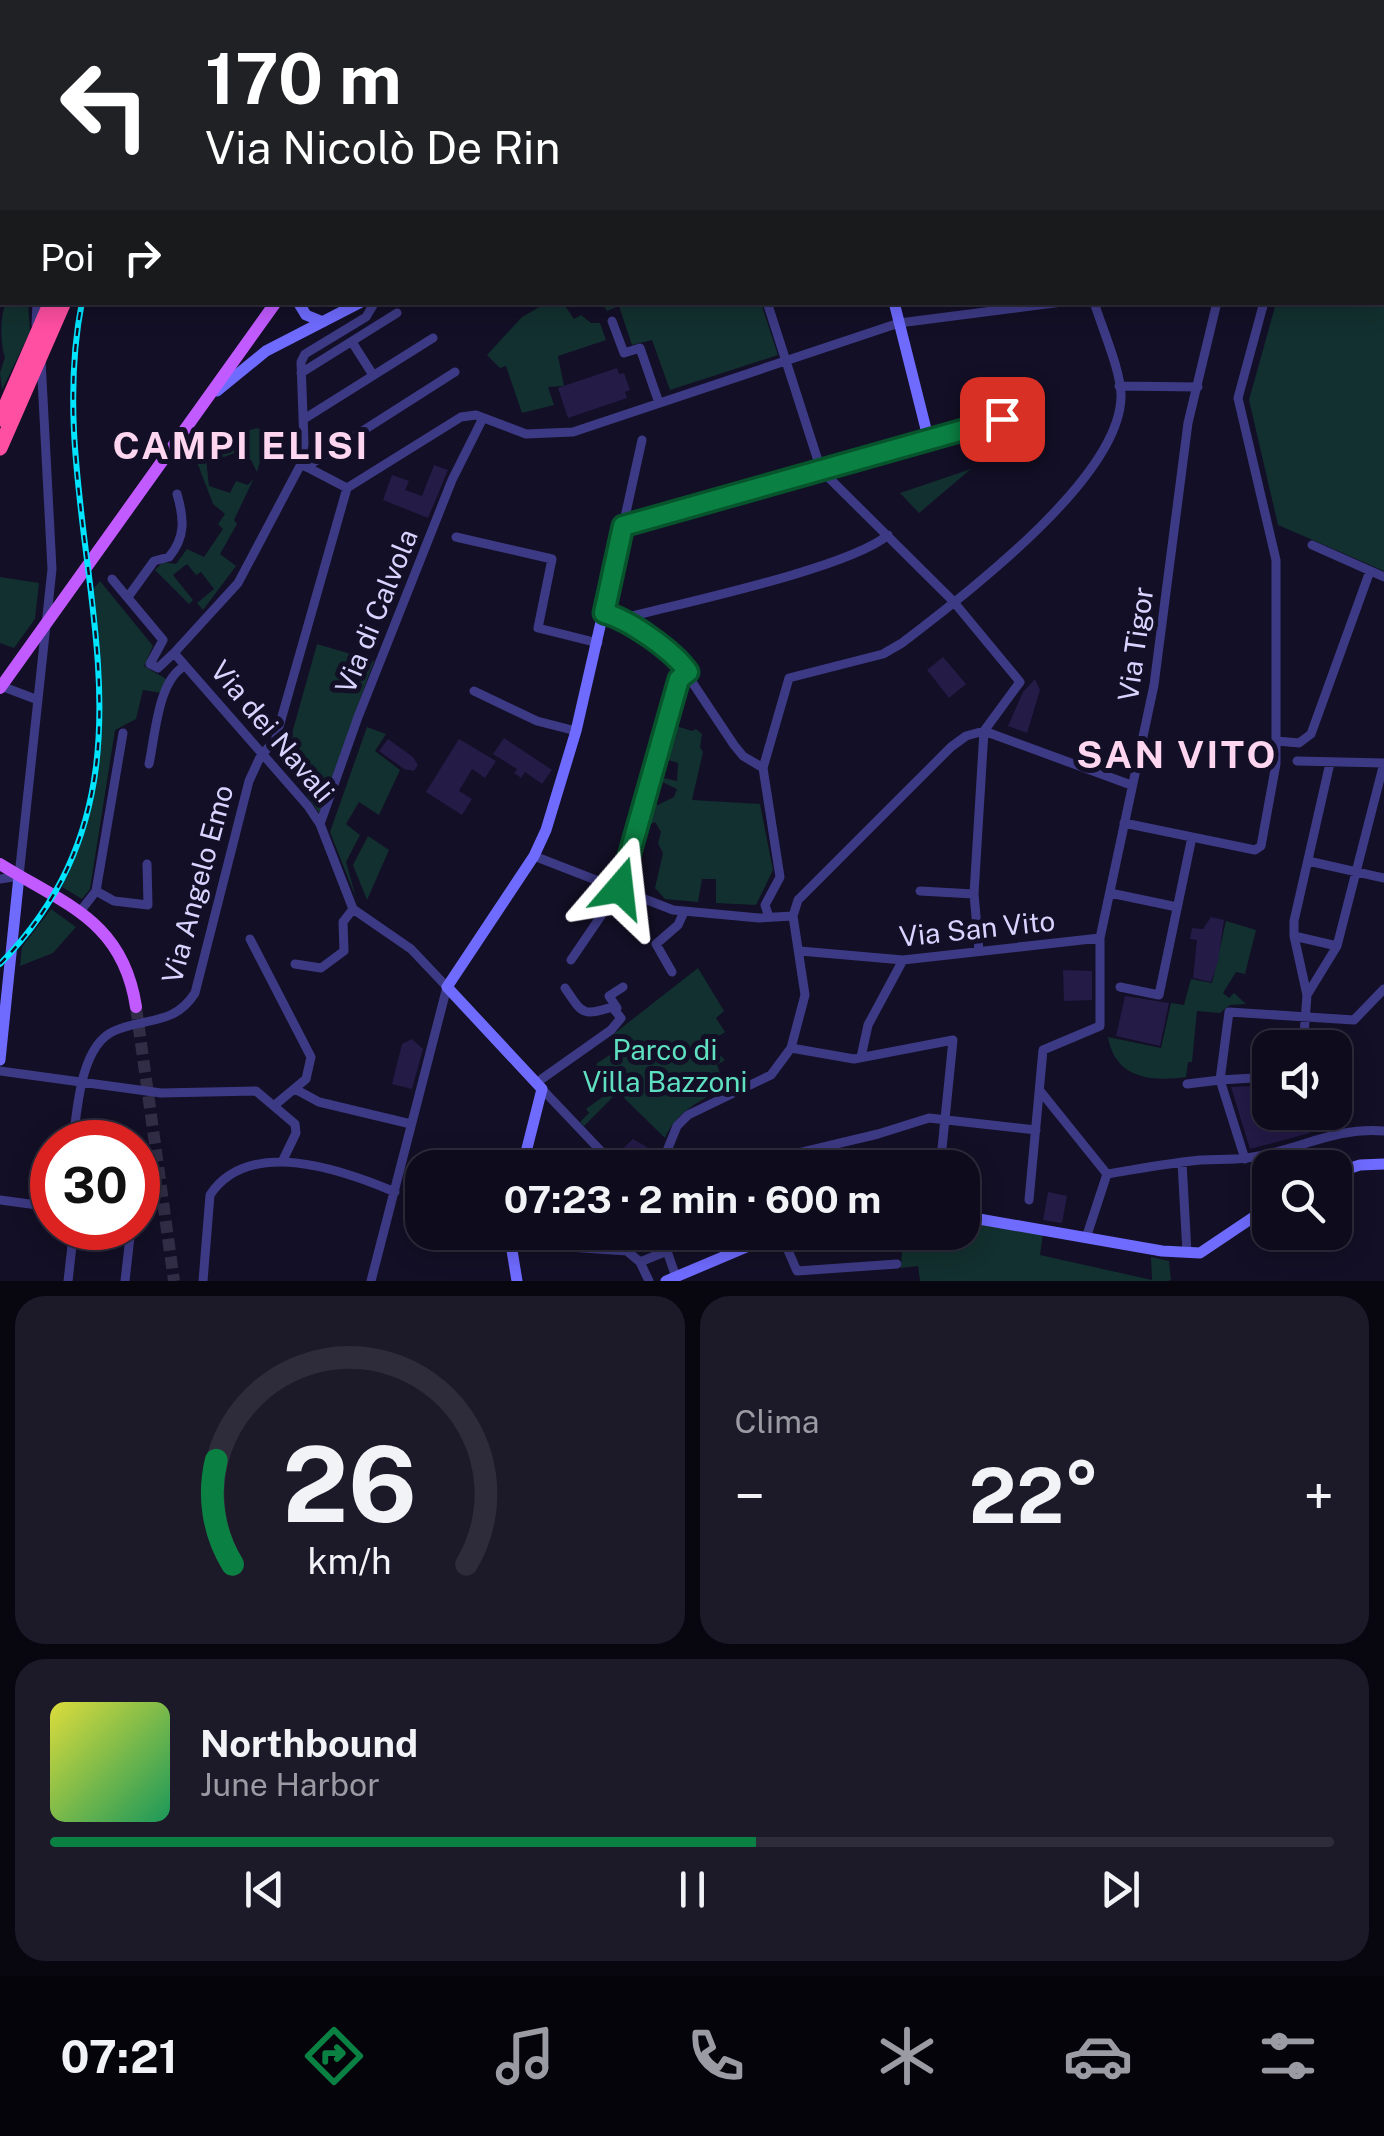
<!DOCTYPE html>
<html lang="it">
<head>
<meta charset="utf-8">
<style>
  :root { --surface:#0e0b1c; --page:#1c1929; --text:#f1f3f6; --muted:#9b9ba3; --line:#2e2b3b; --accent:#0b8043 }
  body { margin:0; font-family:"Public Sans",sans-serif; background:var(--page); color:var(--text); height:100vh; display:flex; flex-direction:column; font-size:38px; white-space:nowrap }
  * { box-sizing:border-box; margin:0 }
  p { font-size:32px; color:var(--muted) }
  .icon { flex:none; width:55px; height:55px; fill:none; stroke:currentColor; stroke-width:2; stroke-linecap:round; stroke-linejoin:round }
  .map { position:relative; height:1281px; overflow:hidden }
  .side { display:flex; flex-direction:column; gap:15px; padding:15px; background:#08060f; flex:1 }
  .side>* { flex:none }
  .top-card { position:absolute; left:0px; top:0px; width:1385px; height:305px; box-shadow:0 5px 25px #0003,0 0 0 2px var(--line); background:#202124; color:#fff; overflow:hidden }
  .fabs { position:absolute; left:1252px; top:1030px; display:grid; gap:20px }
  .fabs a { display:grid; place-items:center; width:100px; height:100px; border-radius:20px; background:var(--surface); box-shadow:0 5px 25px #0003,0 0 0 2px var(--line); font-size:50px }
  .speed { position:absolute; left:30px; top:1120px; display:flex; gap:20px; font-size:50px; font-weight:700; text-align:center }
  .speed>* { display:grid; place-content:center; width:130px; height:130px; border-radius:50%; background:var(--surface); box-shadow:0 5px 25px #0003,0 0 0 2px var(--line); line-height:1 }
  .speed .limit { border:15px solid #d22; background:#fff; color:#111 }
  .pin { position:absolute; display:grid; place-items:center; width:85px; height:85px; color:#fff; margin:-42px; border-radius:20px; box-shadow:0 5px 15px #0006 }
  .me { position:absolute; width:110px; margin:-55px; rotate:17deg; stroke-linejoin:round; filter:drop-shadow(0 0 8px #0008) }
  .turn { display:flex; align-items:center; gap:35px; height:210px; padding:0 40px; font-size:45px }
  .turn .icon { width:130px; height:130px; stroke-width:2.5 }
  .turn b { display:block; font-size:70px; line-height:85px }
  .then { display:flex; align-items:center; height:95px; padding:0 40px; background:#0003; gap:20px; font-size:38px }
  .big { font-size:75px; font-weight:700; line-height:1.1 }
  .side .tile { flex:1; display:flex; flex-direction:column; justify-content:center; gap:15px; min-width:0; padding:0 35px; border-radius:30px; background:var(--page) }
  .side .dial { align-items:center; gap:0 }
  .dial svg { height:260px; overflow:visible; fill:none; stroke:var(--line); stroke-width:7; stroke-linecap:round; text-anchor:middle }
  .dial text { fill:var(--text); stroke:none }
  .song { display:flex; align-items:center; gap:30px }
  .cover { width:120px; height:120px; border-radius:15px; background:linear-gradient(135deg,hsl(60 70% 55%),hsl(150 70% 35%)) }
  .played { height:10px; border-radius:5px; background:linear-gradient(90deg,var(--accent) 55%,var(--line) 55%) }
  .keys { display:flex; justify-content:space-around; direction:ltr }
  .heat { display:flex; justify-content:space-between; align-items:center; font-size:55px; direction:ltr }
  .side .tiles { flex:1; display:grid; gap:15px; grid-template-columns:1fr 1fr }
  .tile:last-child { grid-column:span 2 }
  .trip { position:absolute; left:405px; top:1150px; width:575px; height:100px; border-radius:30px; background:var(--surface); box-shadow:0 5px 25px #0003,0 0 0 2px var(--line); font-weight:700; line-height:100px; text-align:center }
  .tab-bar { display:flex; height:160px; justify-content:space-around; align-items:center; background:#06040b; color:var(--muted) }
  .tab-bar .icon { width:70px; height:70px }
  .tab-bar .active { color:var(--accent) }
  .tab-bar b { font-size:45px; color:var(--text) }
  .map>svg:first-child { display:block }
  .green { fill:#12302f }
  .building { fill:#241b47 }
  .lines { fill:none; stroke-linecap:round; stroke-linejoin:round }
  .primary-tunnel { stroke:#312d47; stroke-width:12; stroke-dasharray:12 6; stroke-linecap:butt }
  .street { stroke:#3d3a85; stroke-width:9 }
  .secondary { stroke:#6f6bff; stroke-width:11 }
  .primary { stroke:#c25bff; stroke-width:12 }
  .highway { stroke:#ff4fa3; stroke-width:15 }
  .rail-casing { stroke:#00e5ff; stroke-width:6 }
  .rail { stroke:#130f26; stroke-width:2.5; stroke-dasharray:8; stroke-linecap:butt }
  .highway-bridge { stroke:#ff4fa3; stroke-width:15 }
  .route-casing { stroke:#07532c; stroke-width:25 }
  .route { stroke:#0b8043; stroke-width:18 }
  .labels { text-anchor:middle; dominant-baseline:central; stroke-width:10; stroke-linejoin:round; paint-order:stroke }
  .street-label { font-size:28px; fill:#d9d4ff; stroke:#130f26 }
  .park-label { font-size:28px; fill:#5fe0c0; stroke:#130f26 }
  .district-label { font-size:38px; font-weight:bold; letter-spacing:2.5px; fill:#ffd6f0; stroke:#130f26 }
</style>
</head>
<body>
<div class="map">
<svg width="1384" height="1281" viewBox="0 0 1384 1281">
  <rect width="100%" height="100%" fill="#130f26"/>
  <path class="green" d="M1383 268H1384V571L1278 525 1249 400 1276 303 1382 302Z
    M6 303H28L30 332 2 390 0 373 5 357C0 344 0 315 6 303Z
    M546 303H563L574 319 581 315 591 323H600L606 340 558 356 564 386 548 387 554 405 522 413 506 366 500 368 487 355 522 317Z
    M602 303H761L778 355 670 390 652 340 632 345 619 306 607 311Z
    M257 428 268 433 257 472 251 460 235 453 212 461 211 456 223 438Z
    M206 459 209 486 230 493 236 481 248 485 254 478 234 520 237 524 220 554 236 566 203 610 197 603 214 589 201 572 196 575 187 564 173 575 193 600 189 604 155 570 163 562 176 564 187 549 204 557 223 529 218 524 225 514 213 504 197 462Z
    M971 469 919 513 900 493Z
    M0 577 39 583 35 619 14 648 0 643Z
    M100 581 153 646 144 666 166 679 162 693 143 690 136 719 115 730 90 889 82 899 62 887C111 791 104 692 93 589Z
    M317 644 374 661 319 813 284 762Z
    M670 724 692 731 696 729 702 734 700 747 703 752 692 800 760 804 773 870 756 905 716 903V879H702L698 902 665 899 655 888 663 853 658 843 661 832 655 822 644 827 651 804 658 805 674 797 677 789 658 780 659 777 677 781 678 763 662 758Z
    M367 727 386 734 375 751 400 770 379 815 359 802 346 824 360 835 346 862 356 898 330 832Z
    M368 836 389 850 367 900 353 865Z
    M51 909 76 927 53 953 20 966 22 947Z
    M1226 921 1256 930 1245 974 1236 972 1223 993 1229 998 1234 993 1246 1004 1230 1005 1220 1013 1197 1011 1192 1062H1188L1186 1077C1150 1082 1115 1078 1108 1037L1161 1048 1171 1003 1184 1005 1191 979 1212 983Z
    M698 968 724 1011 716 1018 725 1032 708 1043 725 1060 717 1065 726 1088C700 1100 677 1111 665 1138L618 1092 584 1126 580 1122 589 1113 586 1109 611 1091 607 1086 612 1081 596 1064 619 1049 611 1036Z
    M963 1220 1043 1234 1040 1255 1152 1280 1151 1257 1169 1261 1171 1280 1168 1281H920L918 1266 901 1268 903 1233 962 1232Z"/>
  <path class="building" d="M617 368 619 374 624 373 630 390 625 392 627 398 568 418 558 388Z
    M434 465 448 470 428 518 383 500 392 475 409 481 405 490 422 496Z
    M943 657 966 684 949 698 927 670Z
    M1035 679 1040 690 1027 733 1008 726 1023 692Z
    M504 738 552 770 542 784 525 772 521 778 514 773 517 769 493 754Z
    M388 739 413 757 418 765 414 771 404 769 379 751Z
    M459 739 496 761 485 778 472 769 459 791 472 799 462 815 426 792Z
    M1211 917 1224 920 1218 961 1211 982 1193 978 1197 940 1190 939 1192 928 1203 929Z
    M1063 970 1092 971V1000L1064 1001Z
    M1125 996 1169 1003 1160 1046 1116 1036Z
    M412 1039 423 1049 412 1089 392 1084 402 1044Z
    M1256 1086 1266 1124 1303 1113 1310 1133 1250 1149 1231 1087Z
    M633 1139 647 1147 653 1160 645 1168H625L616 1155Z
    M1048 1192 1067 1196 1062 1223 1043 1220Z"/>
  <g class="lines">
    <path class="primary-tunnel" d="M136 1007 174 1281"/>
    <path class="street" d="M822 0 823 2
      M1353 0 1354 2
      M433 2 438 0
      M1382 72 1384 74
      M1382 139 1384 137
      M0 219 2 217
      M1382 262H1384
      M767 302 821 470 953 601 1020 682 984 731 1131 785
      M612 321 624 353 640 348 659 403
      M36 325 37 302
      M352 342 373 375
      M301 373 397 313
      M1119 386 1198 387
      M304 419 433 338
      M929 441 1033 410
      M301 464 347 488 461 417 476 415 526 434 573 432 899 323 1062 302
      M306 467 455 372
      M623 526 642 440
      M456 537 552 559 538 628 598 643
      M1312 545 1384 577
      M112 579 163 640 150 664 158 668 174 653 308 806 320 824 353 909 411 949 447 987 371 1281
      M128 597 154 561 169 557C186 537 184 518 177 494
      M604 613 625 618 646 638 674 655 734 745 743 756 763 768 780 877 765 905 769 917
      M625 618C682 603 849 568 888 535
      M174 653 238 583 301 464 304 444 301 362 305 354 366 317 375 302
      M1 686 38 700
      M474 691 537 721 576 731
      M1277 741 1299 743 1311 734 1370 571
      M1297 761 1384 763 1337 946
      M149 764C155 737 158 679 185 666
      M763 768 789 678 883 654 902 643C964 595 1118 480 1121 398 1122 373 1102 328 1094 302
      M1124 823 1255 850 1261 846 1276 764V560L1238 398 1264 302
      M320 824 358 717 452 480 483 418
      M534 856 673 910 759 918 793 916
      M1308 861 1384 878
      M0 879 19 876 52 569 41 360
      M96 891 114 901 148 905 147 864
      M920 891 974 894
      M1110 893 1177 907
      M79 913 96 891 123 733
      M1294 936V921L1330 763
      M250 939 311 1057 306 1079 276 1104
      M800 951 903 960 1100 938
      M571 960 620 888 679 679 688 672
      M295 964 321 968 344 951 343 922 353 909
      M672 972 656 944 678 925 684 912
      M1120 987 1159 995 1192 837
      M617 1008 609 996 623 987
      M791 1048 854 1059 953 1040 940 1168
      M1303 1048 1307 995 1294 936 1337 946 1307 995
      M861 1057 868 1025 903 960
      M0 1071 161 1093 256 1091 295 1124 296 1133 282 1162
      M1270 1077 1220 1080 1229 1012 1354 1020 1384 989
      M536 1083 611 1030 621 1018 612 1007C582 1017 582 1013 565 988
      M1187 1084 1220 1080 1245 1159
      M295 1089 319 1102 411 1124
      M542 1089 617 1168
      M1041 1092 1107 1174
      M73 1142C77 1111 80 1046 114 1031 146 1017 174 1026 195 993L249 781 261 755 275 741 347 488
      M1292 1149 1302 1168
      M1182 1162 1187 1253
      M660 1168 677 1126 688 1115 771 1075 791 1048 805 995 793 916 798 900 951 747 966 736 984 731 974 894 979 951
      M753 1168 752 1164 878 1134 929 1118 1036 1130
      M1107 1174C1138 1169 1169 1163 1200 1160 1215 1159 1231 1160 1247 1158 1295 1152 1335 1126 1384 1131
      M0 1200 52 1207
      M1029 1200 1043 1050 1100 1026V938L1154 685 1188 423 1217 302
      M662 1232 667 1251
      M780 1232 797 1271 897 1264
      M1086 1238 1107 1174
      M510 1243 627 1251 640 1262
      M68 1281 74 1228
      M125 1281 131 1228
      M203 1281 210 1195C249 1136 343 1170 395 1192
      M649 1281 640 1262 667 1251 676 1277"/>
    <path class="secondary" d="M1253 2 1260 0
      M298 302 306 315 323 322
      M217 391 266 351 361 302
      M0 1060 19 876
      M522 1168 542 1089 447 987 534 856 546 830 576 731 623 526 929 441 894 302
      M1335 1173 1360 1165 1384 1164
      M962 1216 1162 1251 1200 1253 1270 1206
      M509 1232 517 1281
      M666 1281 782 1232"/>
    <path class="primary" d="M575 2 578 0
      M0 688 276 302
      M0 864C66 905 123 921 136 1007"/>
    <path class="highway" d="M311 2 316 0
      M337 2 342 0
      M594 2 597 0"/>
    <g class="rail-casing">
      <path id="rail" d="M372 2 377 0
        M412 2 417 0
        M0 964C194 766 36 531 82 302"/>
    </g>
    <use href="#rail" class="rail"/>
    <path class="highway-bridge" d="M0 419 51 302
      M0 448 64 302"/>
  </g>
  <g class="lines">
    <g class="route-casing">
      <path id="route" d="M620 888 679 679 688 672C674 651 628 619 604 613L623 526 1002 419"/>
    </g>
    <use href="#route" class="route"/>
  </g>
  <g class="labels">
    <g class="street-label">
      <text transform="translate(376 611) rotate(-68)">Via di Calvola</text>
      <text transform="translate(1135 644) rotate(-82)">Via Tigor</text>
      <text transform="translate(273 731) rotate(50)">Via dei Navali</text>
      <text transform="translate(197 884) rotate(-75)">Via Angelo Emo</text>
      <text transform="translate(977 928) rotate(-6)">Via San Vito</text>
    </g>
    <g class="park-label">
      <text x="665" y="1049">Parco di<tspan x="665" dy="32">Villa Bazzoni</tspan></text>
    </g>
    <g class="district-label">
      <text x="241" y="445">CAMPI ELISI</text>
      <text x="1177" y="754">SAN VITO</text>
    </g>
  </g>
</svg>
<div class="fabs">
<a><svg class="icon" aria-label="sound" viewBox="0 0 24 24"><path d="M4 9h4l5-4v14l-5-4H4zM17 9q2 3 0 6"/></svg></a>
<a><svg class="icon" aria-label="search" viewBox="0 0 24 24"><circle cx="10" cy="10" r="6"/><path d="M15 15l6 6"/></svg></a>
</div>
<div class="speed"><div class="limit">30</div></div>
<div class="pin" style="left:1002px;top:419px;background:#d93025"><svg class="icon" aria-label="arrive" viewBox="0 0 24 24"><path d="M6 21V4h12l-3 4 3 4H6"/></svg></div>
<svg class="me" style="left:620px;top:888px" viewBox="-20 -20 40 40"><path d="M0-17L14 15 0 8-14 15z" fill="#0b8043" stroke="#fff" stroke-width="4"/></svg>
<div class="trip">07:23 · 2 min · 600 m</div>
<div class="top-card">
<div class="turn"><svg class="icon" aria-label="left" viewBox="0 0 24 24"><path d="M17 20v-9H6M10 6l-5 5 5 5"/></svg><div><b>170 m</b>Via Nicolò De Rin</div></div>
<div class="then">Poi<svg class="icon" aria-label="right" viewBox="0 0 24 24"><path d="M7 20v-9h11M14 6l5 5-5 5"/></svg></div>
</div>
</div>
<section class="side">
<div class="tiles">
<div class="tile dial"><svg viewBox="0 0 100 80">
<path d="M14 69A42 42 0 1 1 86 69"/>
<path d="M14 69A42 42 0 0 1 9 37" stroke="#0b8043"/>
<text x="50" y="56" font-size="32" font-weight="700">26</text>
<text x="50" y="72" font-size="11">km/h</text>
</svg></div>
<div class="tile"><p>Clima</p>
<div class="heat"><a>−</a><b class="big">22°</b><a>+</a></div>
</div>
<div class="tile">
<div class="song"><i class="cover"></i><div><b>Northbound</b><p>June Harbor</p></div></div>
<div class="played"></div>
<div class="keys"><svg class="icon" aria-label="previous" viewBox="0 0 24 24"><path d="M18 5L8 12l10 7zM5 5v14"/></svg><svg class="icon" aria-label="pause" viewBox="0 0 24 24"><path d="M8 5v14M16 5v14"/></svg><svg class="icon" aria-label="next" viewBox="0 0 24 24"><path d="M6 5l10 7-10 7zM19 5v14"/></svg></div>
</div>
</div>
</section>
<nav class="tab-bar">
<b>07:21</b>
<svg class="icon active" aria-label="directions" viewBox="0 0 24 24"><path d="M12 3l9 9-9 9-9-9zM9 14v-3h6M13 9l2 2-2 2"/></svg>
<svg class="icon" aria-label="music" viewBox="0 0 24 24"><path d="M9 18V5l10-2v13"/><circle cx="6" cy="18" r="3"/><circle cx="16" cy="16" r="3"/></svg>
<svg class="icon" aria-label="phone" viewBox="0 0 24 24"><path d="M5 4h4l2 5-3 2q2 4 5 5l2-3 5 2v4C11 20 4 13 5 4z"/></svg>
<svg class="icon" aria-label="climate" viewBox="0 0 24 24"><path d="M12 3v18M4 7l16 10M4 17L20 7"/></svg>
<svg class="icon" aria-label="car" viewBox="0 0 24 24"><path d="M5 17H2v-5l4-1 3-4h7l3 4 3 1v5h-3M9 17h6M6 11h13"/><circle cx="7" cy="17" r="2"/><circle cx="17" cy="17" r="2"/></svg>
<svg class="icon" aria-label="filters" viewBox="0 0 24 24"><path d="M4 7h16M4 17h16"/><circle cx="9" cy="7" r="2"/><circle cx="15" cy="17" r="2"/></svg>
</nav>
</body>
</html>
